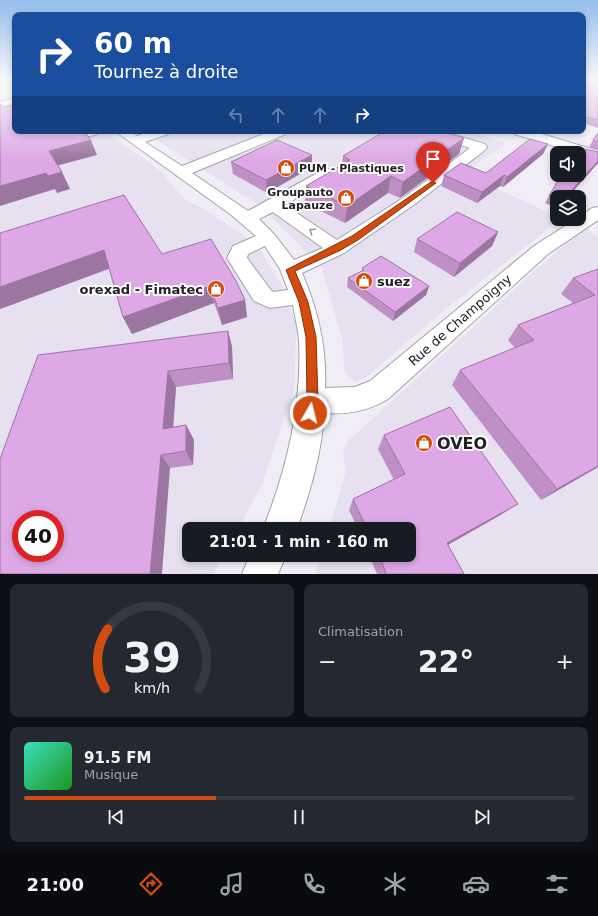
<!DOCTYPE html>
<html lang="fr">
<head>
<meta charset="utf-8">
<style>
  :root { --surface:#171b24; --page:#242831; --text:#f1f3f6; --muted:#9ea1a6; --line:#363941; --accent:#d24c10 }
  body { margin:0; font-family:"DejaVu Sans",sans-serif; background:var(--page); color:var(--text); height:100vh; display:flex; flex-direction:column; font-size:15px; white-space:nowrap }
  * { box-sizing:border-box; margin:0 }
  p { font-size:13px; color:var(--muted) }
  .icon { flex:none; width:22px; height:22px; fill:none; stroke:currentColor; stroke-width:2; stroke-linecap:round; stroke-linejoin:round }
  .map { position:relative; height:574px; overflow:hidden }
  .sheet { display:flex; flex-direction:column; gap:10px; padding:10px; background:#0d0f14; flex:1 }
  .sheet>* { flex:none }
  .banner { position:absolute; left:12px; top:12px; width:574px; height:122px; border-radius:8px; box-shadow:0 2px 6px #0003; background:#1a4fa0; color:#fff; overflow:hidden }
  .tools { position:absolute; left:550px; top:146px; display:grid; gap:8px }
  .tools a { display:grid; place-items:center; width:36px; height:36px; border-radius:8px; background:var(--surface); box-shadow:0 2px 6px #0003; font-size:20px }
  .speed { position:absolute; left:12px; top:510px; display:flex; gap:8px; font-size:20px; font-weight:700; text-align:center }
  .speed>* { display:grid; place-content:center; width:52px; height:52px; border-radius:50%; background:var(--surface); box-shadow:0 2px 6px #0003; line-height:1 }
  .speed .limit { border:6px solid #d22; background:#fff; color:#111 }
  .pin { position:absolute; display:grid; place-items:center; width:34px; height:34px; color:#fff; margin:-41px -17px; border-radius:50% 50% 50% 0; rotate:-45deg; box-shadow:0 0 4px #0007 }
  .pin .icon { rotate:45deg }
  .me { position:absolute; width:44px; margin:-22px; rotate:8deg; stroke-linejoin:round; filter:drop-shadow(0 0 3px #0008) }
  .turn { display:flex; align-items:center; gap:14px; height:84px; padding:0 16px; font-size:18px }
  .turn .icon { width:52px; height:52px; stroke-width:2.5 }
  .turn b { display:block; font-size:28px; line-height:34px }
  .lanes { display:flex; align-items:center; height:38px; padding:0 16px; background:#0003; justify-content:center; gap:20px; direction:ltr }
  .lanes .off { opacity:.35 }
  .big { font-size:30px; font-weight:800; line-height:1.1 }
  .sheet .tile { flex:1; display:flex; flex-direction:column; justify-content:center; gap:6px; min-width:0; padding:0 14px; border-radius:8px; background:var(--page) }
  .sheet .dial { align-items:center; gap:0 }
  .dial svg { height:104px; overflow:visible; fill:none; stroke:var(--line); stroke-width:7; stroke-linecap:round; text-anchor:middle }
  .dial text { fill:var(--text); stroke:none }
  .song { display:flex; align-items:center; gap:12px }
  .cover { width:48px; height:48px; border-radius:6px; background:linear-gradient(135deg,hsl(170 70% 55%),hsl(120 70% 35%)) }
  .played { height:4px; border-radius:2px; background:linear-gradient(90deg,var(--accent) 35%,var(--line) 35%) }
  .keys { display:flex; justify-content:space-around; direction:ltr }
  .heat { display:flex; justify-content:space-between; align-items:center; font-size:22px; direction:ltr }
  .sheet .tiles { flex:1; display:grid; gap:10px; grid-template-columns:1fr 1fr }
  .tile:last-child { grid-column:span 2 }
  .trip { position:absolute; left:182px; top:522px; width:234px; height:40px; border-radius:8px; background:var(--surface); box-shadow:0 2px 6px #0003; font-weight:800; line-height:40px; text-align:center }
  .dock { display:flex; height:64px; justify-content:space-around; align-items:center; background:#090b0e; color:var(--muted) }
  .dock .icon { width:28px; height:28px }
  .dock .active { color:var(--accent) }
  .dock b { font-size:18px; color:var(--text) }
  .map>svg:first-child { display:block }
  .built { fill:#e6e0f0; fill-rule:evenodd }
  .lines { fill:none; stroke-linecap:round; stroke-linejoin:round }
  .minor-casing { stroke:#a3a1a8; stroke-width:2 }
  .minor { fill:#fff; fill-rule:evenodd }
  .wall { fill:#be90c5 }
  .shaded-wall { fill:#9b76a0 }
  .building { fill:#dda8e5; stroke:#9b76a0; fill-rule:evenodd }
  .oneway { stroke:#9c9b9c }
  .route { fill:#d24c10; stroke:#88310a }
  .labels { text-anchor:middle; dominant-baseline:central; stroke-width:4; stroke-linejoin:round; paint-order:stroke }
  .far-poi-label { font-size:11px; font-weight:bold; fill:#222124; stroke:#fdfcff; text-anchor:start }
  .poi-label { font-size:13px; font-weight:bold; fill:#222124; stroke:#fdfcff; text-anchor:start }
  .street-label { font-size:13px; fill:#222124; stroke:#fdfcff }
  .near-poi-label { font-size:16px; font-weight:bold; fill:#222124; stroke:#fdfcff; text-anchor:start }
</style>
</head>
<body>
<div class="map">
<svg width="598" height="574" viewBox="0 0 598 574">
  <rect width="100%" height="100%" fill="#f0edf6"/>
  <path class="built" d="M0 116 15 131H104L161 171 184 199 206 210 258 246 280 282 296 323 295 386 262 484 238 529H189V555H224L214 574H0ZM21 519H55V553H21Z
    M142 131H468L506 143 463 174 557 216V219H561L447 308 365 378 356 382 345 373 342 338 321 266 259 205Z
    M585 228 598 237V574H315L321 555H409V529H329L346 471 343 452 347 442 549 258Z"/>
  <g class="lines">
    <g class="minor-casing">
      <path id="minor" d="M15 98V104L0 108V102Z
        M71 131H100L98 134C88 136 78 141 71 131Z
        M115 131H129L137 136 152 131H170L168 134 145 142 182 166 271 131H288L286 134 192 173 248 211 325 169H335L337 172 335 175 285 205 337 240 403 198 470 148 425 134 423 131H442L485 144 487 147 485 150 415 204 344 253 302 273C318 310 327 347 325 388L355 387 370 381 534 246 576 219H579V217L592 208 598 207V220L548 254 388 399C368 411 348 415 324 413 322 453 310 492 297 529H263C287 468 302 407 299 341 298 329 295 317 293 305L270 308 254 301 227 258 233 246 256 236 230 214ZM273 212 323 248 294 260 274 234 259 219ZM265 246 280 269 288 290 273 292 270 289 247 258 248 254Z
        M512 131H532L598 151V159L514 134Z
        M250 555H286L278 574H242Z"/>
    </g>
    <use href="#minor" class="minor"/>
  </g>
  <path class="wall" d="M583 80H598V128L583 123Z
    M598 133V150L589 147 593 140Z
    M464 138 459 154 400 198 388 193 345 223 305 203 306 186 342 165 343 156Z
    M548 144 543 154 503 187 500 186 477 203 441 186 444 175 486 173Z
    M598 152V163L573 191 575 192 572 197H557V208L545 203 559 179 579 175V156Z
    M231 162 312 167 267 193 233 174Z
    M498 232 492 246 454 277 414 252 417 239Z
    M0 233 162 254 245 300 247 317 222 325 214 303 132 334 123 317 109 269 0 309Z
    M362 268 429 286 426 295 393 321 347 287 348 278 362 271Z
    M598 269V467L541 500 452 385 460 370 515 348 508 340 518 325 573 303 561 294 573 278Z
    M228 331 232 347 233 379 176 387 173 427 186 425 194 440 193 465 170 468 0 459Z
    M384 435 502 514 448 545 464 574H377L369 555H409V529H358L349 510 353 499 394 480 378 449Z"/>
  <path class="shaded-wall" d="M464 138 459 154 400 198 403 182Z
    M91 140 97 155 56 166 49 151Z
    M548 144 543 154 503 187 507 177Z
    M312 155V167L267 193 266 180Z
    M598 161V163L568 197 571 191Z
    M62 172 70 189 57 193 55 189 0 206V186L46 173Z
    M504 175 500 186 477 203 482 192Z
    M391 176 388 193 345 223 347 206Z
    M498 232 492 246 454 277 460 263Z
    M104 250 113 267 0 309V287Z
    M210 286 214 303 132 334 123 317Z
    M429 286 426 295 393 321 395 312Z
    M245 300 247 317 222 325 218 308Z
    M228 331 232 347 233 379 229 363Z
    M168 371 176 387 172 443 163 429Z
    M186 425 194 440 193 465 186 451Z
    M161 455 170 468 162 574H150Z
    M598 466V467L541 500 557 489Z
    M518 504 502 514 435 552 447 543Z"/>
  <path class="building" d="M583 80H598V120L583 116V113H584L583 112Z
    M0 104 3 107 15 104V131H84L91 140 49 151 62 172 48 176 46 173 0 186Z
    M385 131H441L464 138 403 182 391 176 347 206 306 186 350 160 343 156Z
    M598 133V142L593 140Z
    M530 139 548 144 507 177 504 175 482 192 444 175 461 163 486 173Z
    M277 140 312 155 266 180 231 162Z
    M585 149 598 152V161L571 191 575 192 570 197H557V199L549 196 559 179 563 175H579V161L580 160H579V156Z
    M124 195 162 254 211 239 236 281 245 300 218 308 210 286 123 317 104 250 0 287V233Z
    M457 212 498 232 460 263 417 239Z
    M381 256 429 286 395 312 348 278 364 270 362 268Z
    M598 269V466L557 489 460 370 534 340 518 325 595 295 573 278Z
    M228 331 229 363 168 371 163 429 186 425V451L161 455 150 574H0V459L38 355ZM21 519H55V553H21Z
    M450 407 518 504 447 543 464 574H384L386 573 379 555H409V529H367L353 499 405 474 384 435Z"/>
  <defs><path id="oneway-chevron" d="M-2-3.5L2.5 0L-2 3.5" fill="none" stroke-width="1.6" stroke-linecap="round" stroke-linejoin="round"/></defs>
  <use class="oneway" href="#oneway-chevron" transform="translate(312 231) rotate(-146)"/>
  <linearGradient id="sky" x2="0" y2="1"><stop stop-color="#94bdec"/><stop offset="0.5" stop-color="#f8f7fb"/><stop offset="1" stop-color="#f8f7fb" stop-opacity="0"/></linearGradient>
  <rect width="598" height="160" fill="url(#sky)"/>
  <path class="route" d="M431 182 436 183 358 240 339 251 295 271 308 302 316 337 318 400 314 417 310 419 306 417 304 413 307 400 306 337 299 302 286 270 352 236Z"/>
  <defs>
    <g id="shop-disc" transform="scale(0.9)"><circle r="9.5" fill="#d24c10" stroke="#fdfcff"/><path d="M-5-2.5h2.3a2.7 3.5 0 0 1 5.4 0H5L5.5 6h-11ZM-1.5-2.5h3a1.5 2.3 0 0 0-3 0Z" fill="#fff"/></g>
  </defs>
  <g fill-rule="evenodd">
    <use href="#shop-disc" x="286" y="168"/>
    <use href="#shop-disc" x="346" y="198"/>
    <use href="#shop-disc" x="364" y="281"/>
    <use href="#shop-disc" x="216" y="289"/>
    <use href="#shop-disc" x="424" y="443"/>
  </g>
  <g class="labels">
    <g class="far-poi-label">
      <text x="299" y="168">PUM - Plastiques</text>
      <text x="333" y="192" text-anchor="end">Groupauto<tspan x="333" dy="13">Lapauze</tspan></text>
    </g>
    <g class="poi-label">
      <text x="377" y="281">suez</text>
      <text x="203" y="289" text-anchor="end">orexad - Fimatec</text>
    </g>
    <g class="street-label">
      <text transform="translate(460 320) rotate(-41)">Rue de Champoigny</text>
    </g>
    <g class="near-poi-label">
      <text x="437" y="443">OVEO</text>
    </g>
  </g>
</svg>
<div class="tools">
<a><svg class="icon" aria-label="sound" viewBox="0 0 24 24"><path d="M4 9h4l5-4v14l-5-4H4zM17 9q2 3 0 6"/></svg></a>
<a><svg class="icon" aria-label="layers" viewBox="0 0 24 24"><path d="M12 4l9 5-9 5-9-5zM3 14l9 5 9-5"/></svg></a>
</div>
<div class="speed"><div class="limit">40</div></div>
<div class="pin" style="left:433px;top:183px;background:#d93025"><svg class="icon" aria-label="arrive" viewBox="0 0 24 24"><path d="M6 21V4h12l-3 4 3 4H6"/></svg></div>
<svg class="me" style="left:310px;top:413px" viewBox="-20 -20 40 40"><circle r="17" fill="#d24c10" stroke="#fff" stroke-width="3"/><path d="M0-11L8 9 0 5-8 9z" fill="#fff"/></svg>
<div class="trip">21:01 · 1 min · 160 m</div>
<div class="banner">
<div class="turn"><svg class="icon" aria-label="right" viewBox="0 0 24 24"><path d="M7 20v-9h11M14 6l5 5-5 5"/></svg><div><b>60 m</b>Tournez à droite</div></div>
<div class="lanes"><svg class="icon off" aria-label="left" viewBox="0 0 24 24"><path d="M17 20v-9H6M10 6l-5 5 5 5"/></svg><svg class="icon off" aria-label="ahead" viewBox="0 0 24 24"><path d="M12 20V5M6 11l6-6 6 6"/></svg><svg class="icon off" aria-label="ahead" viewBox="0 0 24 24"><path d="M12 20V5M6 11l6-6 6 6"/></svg><svg class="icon" aria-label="right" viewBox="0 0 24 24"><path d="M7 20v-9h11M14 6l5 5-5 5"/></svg></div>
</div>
</div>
<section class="sheet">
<div class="tiles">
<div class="tile dial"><svg viewBox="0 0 100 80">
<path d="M14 69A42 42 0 1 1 86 69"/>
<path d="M14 69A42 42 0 0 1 16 23" stroke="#d24c10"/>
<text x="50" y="56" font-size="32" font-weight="700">39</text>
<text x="50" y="72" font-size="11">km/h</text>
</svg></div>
<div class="tile"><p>Climatisation</p>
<div class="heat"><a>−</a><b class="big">22°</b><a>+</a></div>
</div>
<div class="tile">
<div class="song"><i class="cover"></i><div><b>91.5 FM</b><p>Musique</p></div></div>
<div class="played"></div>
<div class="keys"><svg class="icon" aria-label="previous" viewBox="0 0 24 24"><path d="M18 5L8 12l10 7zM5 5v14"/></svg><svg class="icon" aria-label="pause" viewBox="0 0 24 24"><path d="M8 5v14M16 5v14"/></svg><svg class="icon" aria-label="next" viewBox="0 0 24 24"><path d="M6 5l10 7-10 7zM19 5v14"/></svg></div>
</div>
</div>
</section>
<nav class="dock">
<b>21:00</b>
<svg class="icon active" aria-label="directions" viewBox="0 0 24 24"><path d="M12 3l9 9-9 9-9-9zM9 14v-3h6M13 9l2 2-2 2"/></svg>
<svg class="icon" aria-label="music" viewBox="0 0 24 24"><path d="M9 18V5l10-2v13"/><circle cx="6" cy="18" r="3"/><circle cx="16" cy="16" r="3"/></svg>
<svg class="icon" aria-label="phone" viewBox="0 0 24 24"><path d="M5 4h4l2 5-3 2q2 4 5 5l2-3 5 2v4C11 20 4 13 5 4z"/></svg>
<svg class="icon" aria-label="climate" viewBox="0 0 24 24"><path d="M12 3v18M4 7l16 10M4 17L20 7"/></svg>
<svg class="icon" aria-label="car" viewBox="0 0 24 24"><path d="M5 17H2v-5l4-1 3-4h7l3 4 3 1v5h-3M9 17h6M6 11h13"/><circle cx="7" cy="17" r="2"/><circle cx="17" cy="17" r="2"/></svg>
<svg class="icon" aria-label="filters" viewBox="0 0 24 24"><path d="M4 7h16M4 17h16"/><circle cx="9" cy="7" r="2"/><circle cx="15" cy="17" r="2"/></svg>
</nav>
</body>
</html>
